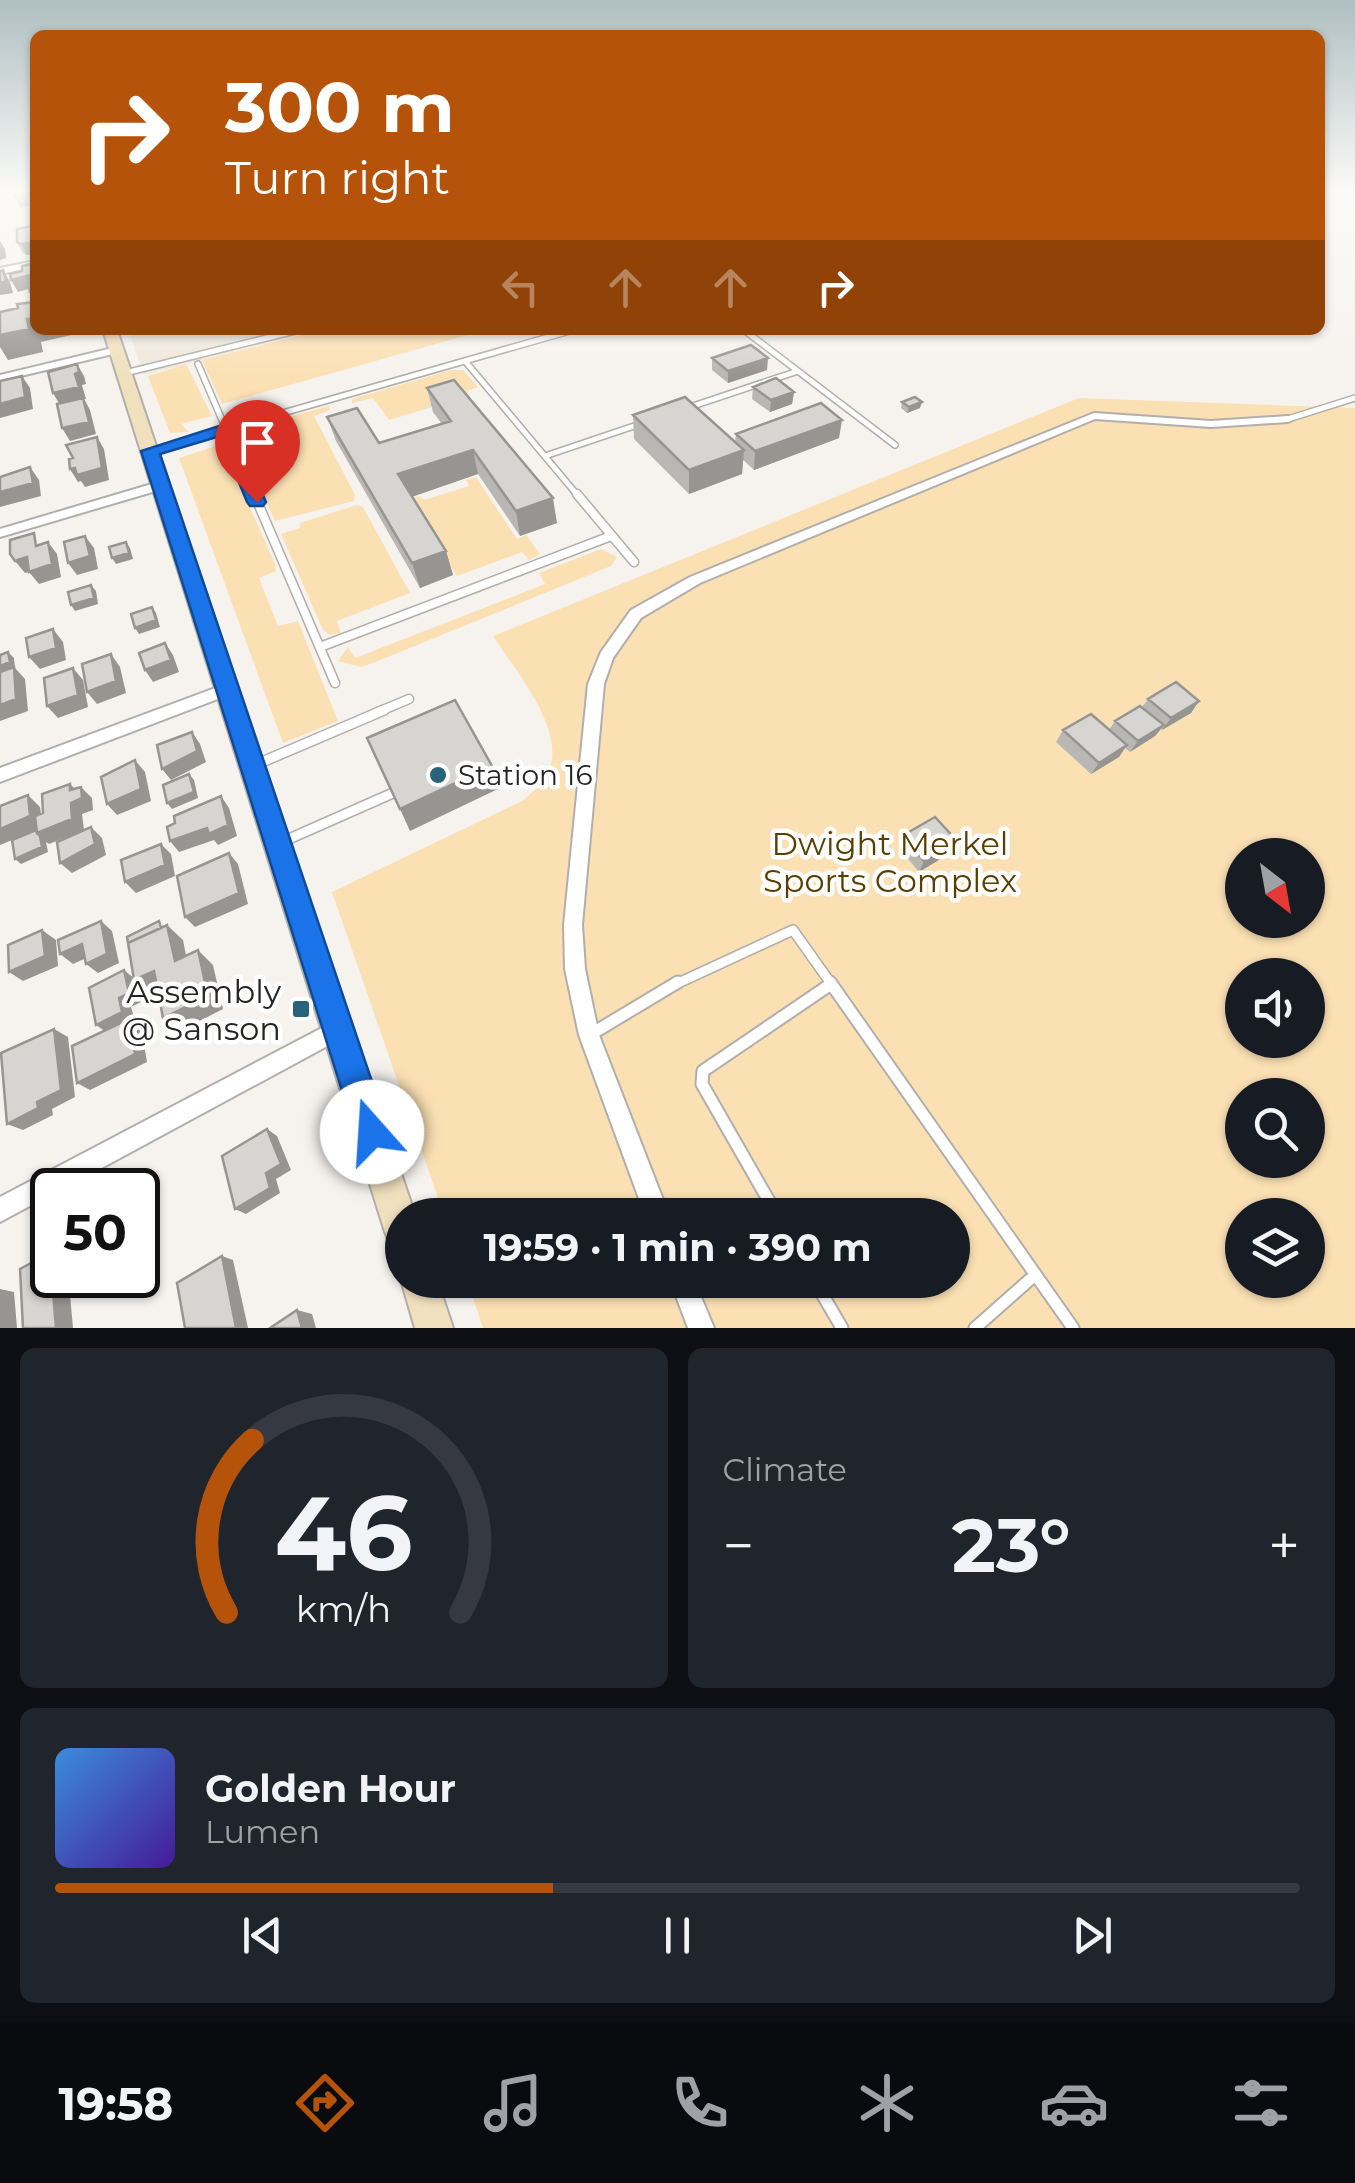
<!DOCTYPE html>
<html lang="en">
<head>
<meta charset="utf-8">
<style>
  :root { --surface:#171b24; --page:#20242c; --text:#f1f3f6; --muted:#9ea1a6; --line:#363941; --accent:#b45309 }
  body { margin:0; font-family:Montserrat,sans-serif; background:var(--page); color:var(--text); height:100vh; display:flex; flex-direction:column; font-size:38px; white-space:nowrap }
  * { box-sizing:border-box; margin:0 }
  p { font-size:32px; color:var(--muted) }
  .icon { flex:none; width:55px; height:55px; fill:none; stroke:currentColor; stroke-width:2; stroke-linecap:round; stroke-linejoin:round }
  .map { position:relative; height:1328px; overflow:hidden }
  .side { display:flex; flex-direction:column; gap:20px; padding:20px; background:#0d0f14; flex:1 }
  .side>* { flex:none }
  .guide { position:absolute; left:30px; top:30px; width:1295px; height:305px; border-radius:15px; box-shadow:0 2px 8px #0004; background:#b45309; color:#fff; overflow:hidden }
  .needle { width:65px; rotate:149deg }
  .controls { position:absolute; left:1225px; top:838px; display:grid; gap:20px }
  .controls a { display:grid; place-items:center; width:100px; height:100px; border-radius:50%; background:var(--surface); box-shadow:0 2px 8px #0004; font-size:50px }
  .speed { position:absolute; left:30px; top:1168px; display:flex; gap:20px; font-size:50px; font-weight:700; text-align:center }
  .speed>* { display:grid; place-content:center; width:130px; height:130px; border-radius:50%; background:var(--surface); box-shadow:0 2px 8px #0004; line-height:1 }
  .speed .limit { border:5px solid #111; border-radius:15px; background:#fff; color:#111 }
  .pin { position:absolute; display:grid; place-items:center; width:85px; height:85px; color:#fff; margin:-102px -42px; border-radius:50% 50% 50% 0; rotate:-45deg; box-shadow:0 0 10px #0007 }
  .pin .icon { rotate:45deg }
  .me { position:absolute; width:110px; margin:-55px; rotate:341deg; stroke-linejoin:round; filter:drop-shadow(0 0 8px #0008) }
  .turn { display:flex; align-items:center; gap:35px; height:210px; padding:0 30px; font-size:45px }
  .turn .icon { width:130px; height:130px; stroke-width:2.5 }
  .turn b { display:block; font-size:70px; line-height:85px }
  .lanes { display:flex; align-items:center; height:95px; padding:0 30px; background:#0003; justify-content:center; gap:50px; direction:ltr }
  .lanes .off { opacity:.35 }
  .big { font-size:75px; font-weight:700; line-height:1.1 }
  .side .tile { flex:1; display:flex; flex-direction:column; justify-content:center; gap:15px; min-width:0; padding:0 35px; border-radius:15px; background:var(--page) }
  .side .dial { align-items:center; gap:0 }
  .dial svg { height:260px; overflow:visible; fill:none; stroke:var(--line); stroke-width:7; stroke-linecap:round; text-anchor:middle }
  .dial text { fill:var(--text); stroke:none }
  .song { display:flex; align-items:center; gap:30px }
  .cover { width:120px; height:120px; border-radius:15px; background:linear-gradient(135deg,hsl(210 70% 55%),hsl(260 70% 35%)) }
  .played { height:10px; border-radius:5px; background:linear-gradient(90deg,var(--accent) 40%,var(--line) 40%) }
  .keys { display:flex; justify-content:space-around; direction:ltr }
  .heat { display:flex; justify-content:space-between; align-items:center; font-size:55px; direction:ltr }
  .side .tiles { flex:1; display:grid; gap:20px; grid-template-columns:1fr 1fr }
  .tile:last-child { grid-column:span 2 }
  .trip { position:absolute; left:385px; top:1198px; width:585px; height:100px; border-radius:50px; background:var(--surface); box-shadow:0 2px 8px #0004; font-weight:700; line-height:100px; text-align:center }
  .tabs { display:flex; height:160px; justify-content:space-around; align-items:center; background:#090b0e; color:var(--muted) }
  .tabs .icon { width:70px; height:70px }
  .tabs .on { color:var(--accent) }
  .tabs b { font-size:45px; color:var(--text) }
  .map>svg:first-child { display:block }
  .built { fill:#efe8de }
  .green { fill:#fbe0b4; fill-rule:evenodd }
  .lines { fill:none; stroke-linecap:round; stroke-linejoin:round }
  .lane-far3-casing { stroke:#b1afab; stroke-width:8 }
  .lane-far2-casing { stroke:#b1afab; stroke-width:11 }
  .lane-far1-casing { stroke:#b1afab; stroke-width:12 }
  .lane-casing { stroke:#b1afab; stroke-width:15 }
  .street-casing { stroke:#b1afab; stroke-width:4 }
  .secondary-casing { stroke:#b1afab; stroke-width:4 }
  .lane-far3 { stroke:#fff; stroke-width:5 }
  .lane-far2 { stroke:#fff; stroke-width:8 }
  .lane-far1 { stroke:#fff; stroke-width:9 }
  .lane { stroke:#fff; stroke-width:11 }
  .street { fill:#fff; fill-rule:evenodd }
  .secondary { fill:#f0e0be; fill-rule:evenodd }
  .wall { fill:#b9b7b4 }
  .shaded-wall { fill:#969592 }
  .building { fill:#d7d5d1; stroke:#969592; stroke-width:2.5 }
  .route { fill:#1a73e8; stroke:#114b97; stroke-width:2.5 }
  .poi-dot { fill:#29627b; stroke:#fff; stroke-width:4 }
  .labels { text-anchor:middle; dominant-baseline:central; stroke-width:9; stroke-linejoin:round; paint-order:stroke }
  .poi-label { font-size:28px; fill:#252423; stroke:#fff; text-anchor:start }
  .near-park-label { font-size:32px; fill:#5a3e00; stroke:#fff }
  .near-poi-label { font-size:32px; fill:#252423; stroke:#fff; text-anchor:end }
</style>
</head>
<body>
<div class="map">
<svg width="1355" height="1328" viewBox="0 0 1355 1328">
  <rect width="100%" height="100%" fill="#f6f3ef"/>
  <path class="built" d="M128 330H317L144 375Z"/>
  <path class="green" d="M321 330H486L222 404 202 360Z
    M186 364 212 416 181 424 189 432 170 433 148 376Z
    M451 370H463L478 387 467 391 468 396 389 420 373 398 352 403V399Z
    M1079 398 1355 408V1328H483L467 1280H952V1215H444L332 892 524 800C531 793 542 785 546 777 571 734 516 672 493 636ZM1242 855H1308V920H1242ZM1242 975H1308V1040H1242ZM1242 1095H1308V1160H1242ZM1242 1215H1308V1280H1242Z
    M329 406 330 410 314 416 355 495 354 501 275 521 241 444 242 434 255 426Z
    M222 444 275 564 276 571 259 578 278 626 298 621 338 721 283 743 179 458Z
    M476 477 517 539 526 535 540 554 529 560 522 552 457 576 410 499 420 496 424 500 469 486 466 480Z
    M357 505 363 507 410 593 337 621 341 633 330 635 323 630 281 534 300 528V523Z
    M601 549 617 557 611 566 373 663 361 667 338 661 348 647 355 658 545 584 539 573Z"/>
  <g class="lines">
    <g class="lane-far3-casing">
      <path id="lane-far3" d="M744 330 895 445
        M465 361 579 497
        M198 364 255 497
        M125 373 299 330
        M687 408 798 371
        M1288 419 1355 398
        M150 451 573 330
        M545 456 640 424"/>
    </g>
    <g class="lane-far2-casing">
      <path id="lane-far2" d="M254 494 335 683
        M577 494 634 562
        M320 647 611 536
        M378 712 409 699"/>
    </g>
    <g class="lane-far1-casing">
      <path id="lane-far1" d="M255 765 384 710
        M282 842 393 793
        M674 985 793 930 832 985"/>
    </g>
    <g class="lane-casing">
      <path id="lane" d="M830 982 1073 1328
        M593 1033 678 982
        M777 1215 702 1084 703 1071 831 984
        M814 1280 842 1328
        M975 1328 1035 1275"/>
    </g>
    <g class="street-casing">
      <path id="street" d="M0 190H17L0 194Z
        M35 261V267L0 274V268Z
        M117 347 122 350 121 352 0 381V375Z
        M1094 413 1211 421 1288 416 1294 419 1288 422 1211 427 1095 419 700 583 641 618 613 658 604 684 582 925 585 969 599 1035 669 1215H645L579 1035 565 969 564 925 588 684 601 652 631 610 690 577Z
        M162 481 168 485 166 488 0 537V529Z
        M226 684 231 686 234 690 231 694 0 782V768Z
        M337 1020 344 1023 347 1030 344 1037 61 1190H52V1194L0 1222V1197Z
        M670 1280H694L714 1328H688Z"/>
    </g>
    <g class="secondary-casing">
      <path id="secondary" d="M103 330H117L415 1215H402V1247L389 1242 384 1229Z
        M402 1276V1280H437L453 1328H415L401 1280Z"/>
    </g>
    <use href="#lane-far3" class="lane-far3"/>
    <use href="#lane-far2" class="lane-far2"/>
    <use href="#lane-far1" class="lane-far1"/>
    <use href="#lane" class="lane"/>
    <use href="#street" class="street"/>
    <use href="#secondary" class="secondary"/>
  </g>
  <path class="wall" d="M35 231V254L27 255 23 253 17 242Z
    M712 358 767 370 728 383 712 370Z
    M753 387 794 392 792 404 770 412 752 399Z
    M427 388 557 523 520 536 478 474 412 496 446 551 453 575 420 588 336 441 327 417 379 443 442 424 433 412Z
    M902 402 920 408 907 413 901 408Z
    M633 415 735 442 736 434 839 438 754 470 743 460 742 474 689 494 634 439Z
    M1148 699 1199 701 1191 713 1162 730 1161 729 1155 736 1130 752 1125 748 1119 757 1091 774 1056 742 1063 730H1109L1115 721 1142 707Z
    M902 836 952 852 919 872 898 847Z"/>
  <path class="shaded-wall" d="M33 190 35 194V205L20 208 15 197Z
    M0 241 5 249 6 258 0 260Z
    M35 242V254L27 255 21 244Z
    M3 270 10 282 13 293 0 295V283Z
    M35 274V287L18 292 11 280Z
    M35 318V330H79L80 333 41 342 43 352 8 360 0 347V335L27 319Z
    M768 358 767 370 728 383V371Z
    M77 364 84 376 86 384 82 385 86 399H84L90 410 96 434 70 441 62 428 60 405 53 393 75 374Z
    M22 376 30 388 33 409 0 418V404Z
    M794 392 792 404 770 412 771 400Z
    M922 402 920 408 907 413 909 407Z
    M842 420 839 438 754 470 755 451Z
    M97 437 104 449 109 480 85 487 81 481 78 482 70 469Z
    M473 450 478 474 406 499 398 474Z
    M744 450 742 474 689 494V470Z
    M30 467 39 480 41 496 0 507V492Z
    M553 498 557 523 520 536 516 511Z
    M85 536 94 548 98 569 77 575 68 563Z
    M48 542 57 554 61 577 39 584 29 572 25 573 15 561Z
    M126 542 130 548 133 559 116 564 112 558Z
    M446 551 453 575 420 588 412 563Z
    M91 585 96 591 98 604 75 611 71 605Z
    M152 607 156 613 160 627 139 634 135 628Z
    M53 629 63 642 66 660 40 669 29 657Z
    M165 643 173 655 179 672 153 682 145 670Z
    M8 652 14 658 15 668 25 679 28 711 0 721V666Z
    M111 654 120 667 126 693 97 704 87 692Z
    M73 668 83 680 88 707 58 718 47 706Z
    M1199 701 1191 713 1162 730 1171 718Z
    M1164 725 1155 736 1130 752 1138 741Z
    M192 732 200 744 206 762 171 780 162 769Z
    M1127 745 1119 757 1091 774 1099 763Z
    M135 760 145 772 151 801 117 815 107 804Z
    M492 766 498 789 410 831 400 809Z
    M189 774 194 780 198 798 172 809 167 803Z
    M70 784 81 795V787L92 798 93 810 82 814 84 830 49 844 46 842 48 852 21 864 15 859 39 829 0 845V829L28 795 40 807 43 828 70 790Z
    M221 796 229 808 237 836 218 845 214 840 179 852 170 841Z
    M91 827 102 838 106 855 72 873 60 863Z
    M957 841 952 852 919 872 924 861Z
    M161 844 171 854 175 876 136 893 125 882Z
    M229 853 238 864 248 904 195 927 185 917Z
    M101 921 112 931 119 963 98 973 86 964Z
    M167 925 183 940 190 975 175 961Z
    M42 930 56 940 58 966 23 981 9 972Z
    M82 944 95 954 73 964 60 954Z
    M198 950 213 965 223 1009 180 1031 163 1018Z
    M124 970 136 980 154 971 171 985 151 994 136 983 141 1002 131 1007 135 1020 133 1021 141 1027 147 1062 90 1090 77 1083 109 1034 96 1025 119 998Z
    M54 1029 68 1037 75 1097 52 1109 53 1115 23 1130 7 1124 37 1102Z
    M267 1129 277 1136 291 1170 276 1179 280 1193 246 1214 235 1209Z
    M222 1256 233 1260 248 1328H236Z
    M73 1275H88L89 1284 70 1295 73 1328H56L53 1292Z
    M0 1289 14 1292 17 1328H0Z
    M297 1310 312 1314 316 1328H302Z"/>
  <path class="building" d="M13 190H31L32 194 15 197Z
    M32 226 35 242 21 244 17 242V229Z
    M35 263V274L11 280 10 274 22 271V266Z
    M3 270 6 281 0 283V271Z
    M35 282V291L30 292 28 284Z
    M35 302V318L27 319 29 329 0 335V312L18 308 17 304Z
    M751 345 768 358 728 371 712 358Z
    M77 364 79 372 75 374 79 387 53 393 48 372Z
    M22 376 25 397 0 404V381Z
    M776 378 794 392 771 400 753 387Z
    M454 380 553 498 516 511 473 450 398 474 446 551 412 563 327 417 357 408 379 443 451 421 427 388Z
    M685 397 744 450 689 470 633 415Z
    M915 397 922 402 909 407 902 402Z
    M83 398 89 422 62 428 57 404Z
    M821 403 842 420 755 451 736 434Z
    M97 437 102 468 77 475 75 468 70 469 69 459 73 458 66 445Z
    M30 467 33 483 0 492V477Z
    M34 533 36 546 48 542 52 564 29 572 27 557 15 561 10 554V540Z
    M85 536 90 556 68 563 64 542Z
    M126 542 129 553 112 558 109 547Z
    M91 585 94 598 71 605 68 592Z
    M152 607 156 620 135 628 131 614Z
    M53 629 56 648 29 657 26 638Z
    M165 643 171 660 145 670 139 653Z
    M8 652 10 662 0 666V655Z
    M111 654 116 681 87 692 82 664Z
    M14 667 16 699 0 705V672Z
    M73 668 78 695 47 706 44 678Z
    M1176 682 1199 701 1171 718 1148 699Z
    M455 700 492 766 400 809 367 738Z
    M1140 706 1164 725 1138 741 1115 721Z
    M1091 714 1127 745 1099 763 1063 730Z
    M192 732 197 751 162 769 157 745Z
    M135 760 141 789 107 804 101 777Z
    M189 774 194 792 167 803 163 785Z
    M70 784V790L81 787 82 798 71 803 72 819 37 833 35 816 43 813 42 794Z
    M28 795 30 816 0 829V806Z
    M221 796 228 825 209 834 207 828 170 841 167 827 175 823 174 816Z
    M935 817 957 841 924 861 902 836Z
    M91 827 95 844 60 863 57 842Z
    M36 830 37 833 40 836 42 847 15 859 12 840Z
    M161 844 165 865 125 882 121 860Z
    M229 853 239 893 185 917 177 876Z
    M101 921 107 954 86 964 82 944 60 954 58 940Z
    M159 921 161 928 128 943 127 937Z
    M167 925 175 961 198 950 208 996 163 1018 154 971 134 980 128 943Z
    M42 930 45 956 9 972 8 945Z
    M124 970 129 993 119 998 122 1012 96 1025 89 988Z
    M129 1019 135 1054 77 1083 72 1046Z
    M54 1029 61 1090 37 1102 38 1108 7 1124 1 1053Z
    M267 1129 281 1164 266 1173 270 1188 235 1209 222 1156Z
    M52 1252V1275H73V1281L53 1292 56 1328H23L20 1269Z
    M222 1256 236 1328H185L177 1283Z
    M297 1310 302 1328H270Z"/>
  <linearGradient id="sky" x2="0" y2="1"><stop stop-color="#afbfc1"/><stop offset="0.51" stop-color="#fbfaf8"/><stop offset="1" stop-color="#fbfaf8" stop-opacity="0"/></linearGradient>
  <rect width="1355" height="376" fill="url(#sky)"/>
  <path class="route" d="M225 424 234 429 266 502 263 506H250L247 502 220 436 160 454 389 1132 384 1144 372 1149 360 1144 355 1132 141 451Z"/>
  <g class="poi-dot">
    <circle cx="438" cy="775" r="10"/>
    <rect x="291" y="999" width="20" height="20" rx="5"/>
  </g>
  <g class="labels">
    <g class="poi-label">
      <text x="458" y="775">Station 16</text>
    </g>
    <g class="near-park-label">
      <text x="890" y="843">Dwight Merkel<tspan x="890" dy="37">Sports Complex</tspan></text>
    </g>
    <g class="near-poi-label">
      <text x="281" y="991">Assembly<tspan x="281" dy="37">@ Sanson</tspan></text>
    </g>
  </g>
</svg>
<div class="controls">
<a><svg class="needle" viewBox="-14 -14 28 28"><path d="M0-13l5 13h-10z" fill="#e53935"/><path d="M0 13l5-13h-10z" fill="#9ea1a6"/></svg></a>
<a><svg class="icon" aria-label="sound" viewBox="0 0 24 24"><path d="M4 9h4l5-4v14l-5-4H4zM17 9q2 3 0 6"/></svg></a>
<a><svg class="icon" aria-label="search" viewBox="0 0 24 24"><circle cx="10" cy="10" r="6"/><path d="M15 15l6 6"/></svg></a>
<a><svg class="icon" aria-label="layers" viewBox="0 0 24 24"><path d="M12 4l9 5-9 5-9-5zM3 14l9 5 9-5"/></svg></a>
</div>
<div class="speed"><div class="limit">50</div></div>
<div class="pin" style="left:257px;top:502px;background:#d93025"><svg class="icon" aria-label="arrive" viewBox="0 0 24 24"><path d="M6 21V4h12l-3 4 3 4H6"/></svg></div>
<svg class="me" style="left:372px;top:1132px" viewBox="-20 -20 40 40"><circle r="19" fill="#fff"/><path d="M0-13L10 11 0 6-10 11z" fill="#1a73e8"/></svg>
<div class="trip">19:59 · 1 min · 390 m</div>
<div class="guide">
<div class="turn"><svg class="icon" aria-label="right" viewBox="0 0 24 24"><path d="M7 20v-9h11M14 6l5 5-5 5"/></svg><div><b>300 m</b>Turn right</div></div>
<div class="lanes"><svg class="icon off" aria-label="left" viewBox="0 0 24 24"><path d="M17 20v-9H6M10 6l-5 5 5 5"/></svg><svg class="icon off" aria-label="ahead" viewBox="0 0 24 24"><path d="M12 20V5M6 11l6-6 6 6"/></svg><svg class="icon off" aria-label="ahead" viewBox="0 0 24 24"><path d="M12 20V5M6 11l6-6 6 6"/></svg><svg class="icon" aria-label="right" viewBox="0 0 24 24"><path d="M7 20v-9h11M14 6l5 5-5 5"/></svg></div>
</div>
</div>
<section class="side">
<div class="tiles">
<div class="tile dial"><svg viewBox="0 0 100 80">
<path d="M14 69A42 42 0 1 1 86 69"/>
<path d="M14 69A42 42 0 0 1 22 16" stroke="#b45309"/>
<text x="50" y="56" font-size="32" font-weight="700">46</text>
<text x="50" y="72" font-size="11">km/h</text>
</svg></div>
<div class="tile"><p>Climate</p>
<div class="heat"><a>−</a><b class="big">23°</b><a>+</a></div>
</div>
<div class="tile">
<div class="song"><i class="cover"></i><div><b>Golden Hour</b><p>Lumen</p></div></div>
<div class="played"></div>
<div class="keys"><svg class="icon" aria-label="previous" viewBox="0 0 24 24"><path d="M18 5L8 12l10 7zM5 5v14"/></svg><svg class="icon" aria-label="pause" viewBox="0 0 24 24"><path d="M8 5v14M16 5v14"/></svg><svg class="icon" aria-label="next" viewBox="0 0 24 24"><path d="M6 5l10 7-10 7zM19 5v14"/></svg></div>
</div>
</div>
</section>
<nav class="tabs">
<b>19:58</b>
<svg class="icon on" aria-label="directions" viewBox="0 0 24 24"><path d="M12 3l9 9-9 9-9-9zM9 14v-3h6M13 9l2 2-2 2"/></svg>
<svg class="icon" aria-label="music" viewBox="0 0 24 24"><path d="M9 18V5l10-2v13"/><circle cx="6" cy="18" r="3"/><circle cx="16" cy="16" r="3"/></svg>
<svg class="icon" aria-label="phone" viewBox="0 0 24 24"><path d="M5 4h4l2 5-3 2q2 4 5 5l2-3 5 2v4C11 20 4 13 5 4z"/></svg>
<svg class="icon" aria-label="climate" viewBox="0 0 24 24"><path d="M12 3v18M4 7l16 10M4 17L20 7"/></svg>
<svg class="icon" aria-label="car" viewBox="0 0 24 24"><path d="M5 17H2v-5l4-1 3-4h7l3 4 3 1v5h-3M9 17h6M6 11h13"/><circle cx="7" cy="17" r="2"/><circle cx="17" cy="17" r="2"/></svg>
<svg class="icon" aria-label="filters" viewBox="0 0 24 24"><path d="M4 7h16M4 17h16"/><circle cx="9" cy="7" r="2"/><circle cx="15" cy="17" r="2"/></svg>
</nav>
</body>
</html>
